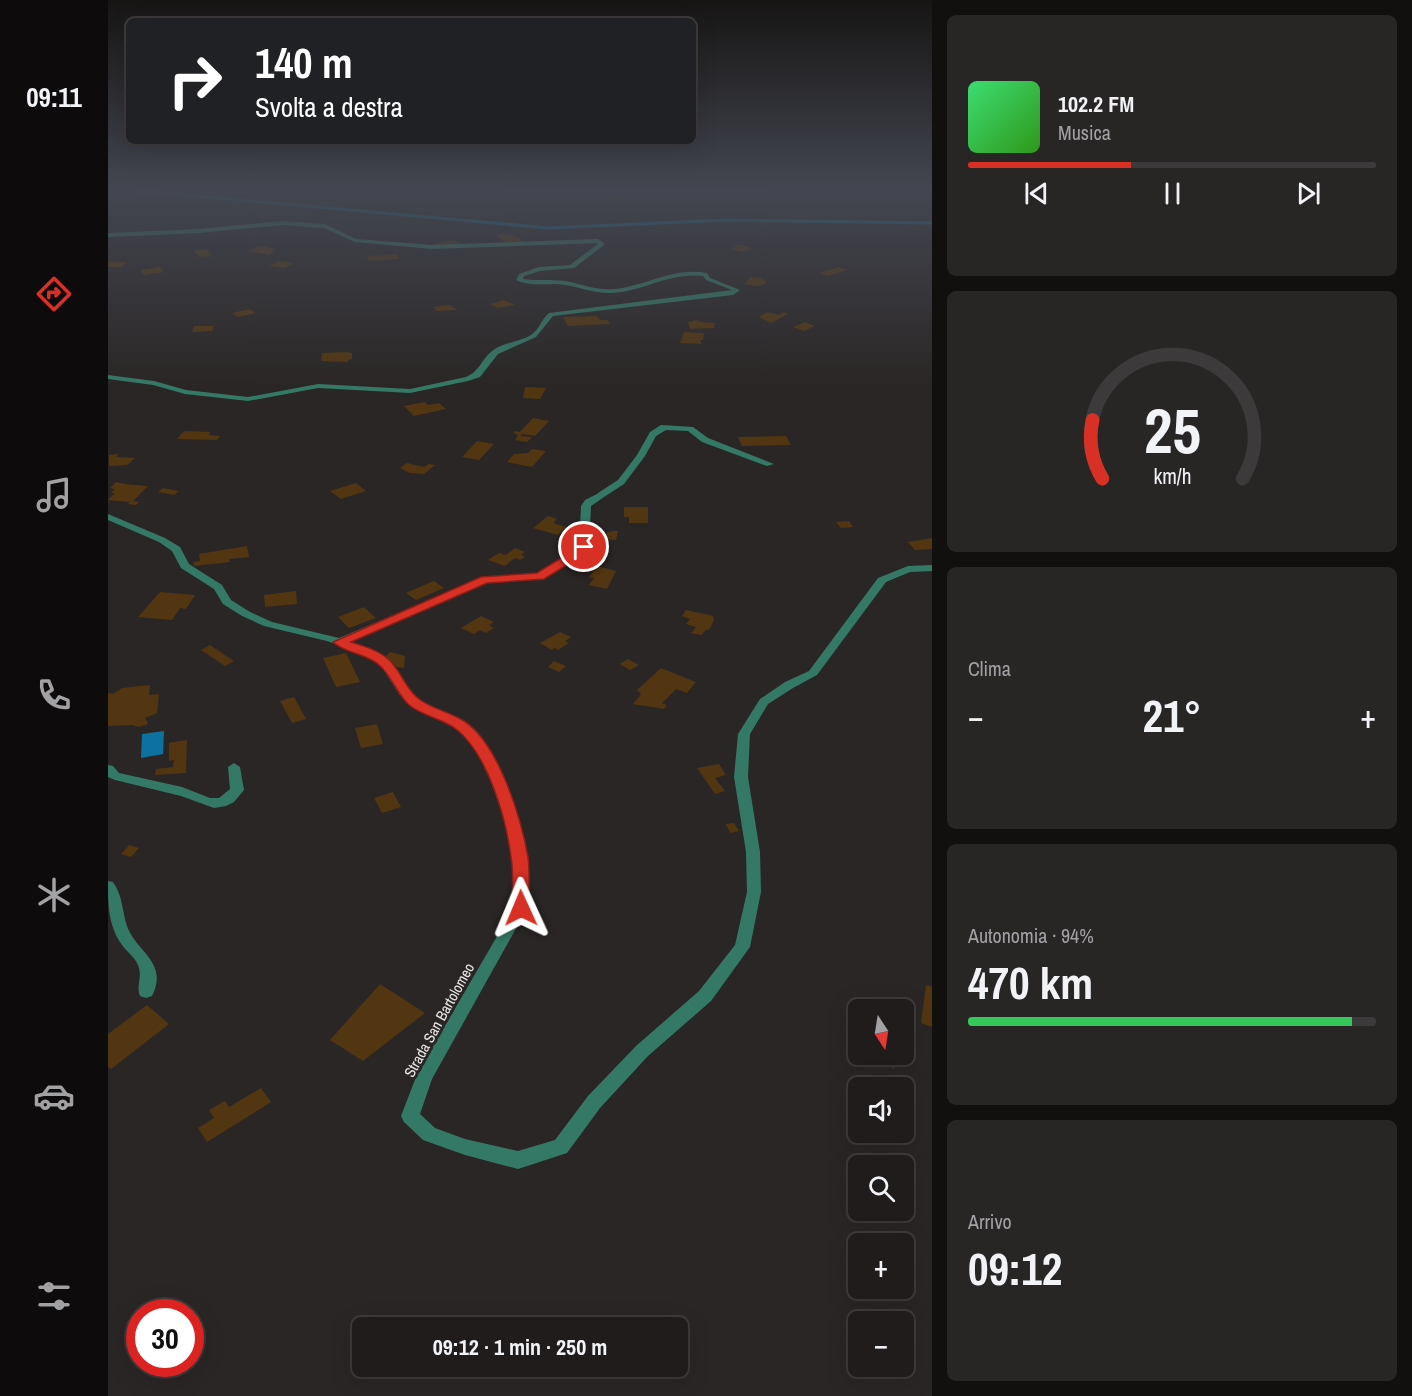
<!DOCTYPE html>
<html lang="it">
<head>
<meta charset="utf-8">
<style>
  :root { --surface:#201c1c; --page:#282525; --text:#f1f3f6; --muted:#a2a1a3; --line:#3d3a3b; --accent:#d93025 }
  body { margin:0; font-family:"Archivo Narrow",sans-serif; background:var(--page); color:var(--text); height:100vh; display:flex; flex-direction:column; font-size:22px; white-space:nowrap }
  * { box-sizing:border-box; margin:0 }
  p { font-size:20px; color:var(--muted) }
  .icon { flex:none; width:33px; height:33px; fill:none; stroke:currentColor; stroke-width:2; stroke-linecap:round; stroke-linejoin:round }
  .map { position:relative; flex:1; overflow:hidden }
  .side { display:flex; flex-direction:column; gap:15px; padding:15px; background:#120f0f; width:480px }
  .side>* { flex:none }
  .banner { position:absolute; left:18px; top:18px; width:570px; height:126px; border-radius:9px; box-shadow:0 6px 24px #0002,0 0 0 2px var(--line); background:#202124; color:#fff; overflow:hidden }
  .needle { width:39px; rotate:168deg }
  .controls { position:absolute; left:740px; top:999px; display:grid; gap:12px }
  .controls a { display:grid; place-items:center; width:66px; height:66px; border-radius:9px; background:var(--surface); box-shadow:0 6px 24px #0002,0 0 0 2px var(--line); font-size:30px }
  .speed { position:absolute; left:18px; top:1299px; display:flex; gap:12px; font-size:30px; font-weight:700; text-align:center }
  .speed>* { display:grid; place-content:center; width:78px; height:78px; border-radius:50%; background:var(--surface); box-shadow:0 6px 24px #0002,0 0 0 2px var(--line); line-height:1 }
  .speed .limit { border:9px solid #d22; background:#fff; color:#111 }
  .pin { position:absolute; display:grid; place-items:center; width:51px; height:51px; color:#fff; margin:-26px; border:3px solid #fff; border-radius:50%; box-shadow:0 2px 6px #0007 }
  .me { position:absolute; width:66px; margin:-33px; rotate:359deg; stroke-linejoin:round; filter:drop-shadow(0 0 4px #0008) }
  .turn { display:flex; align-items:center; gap:21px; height:126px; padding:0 30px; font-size:27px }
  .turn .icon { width:78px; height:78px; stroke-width:2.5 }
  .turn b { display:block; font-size:42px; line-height:51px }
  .big { font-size:45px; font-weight:700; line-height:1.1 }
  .side .card { flex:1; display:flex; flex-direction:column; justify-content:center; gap:9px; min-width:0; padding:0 21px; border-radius:9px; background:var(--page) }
  .side .dial { align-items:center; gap:0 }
  .dial svg { height:156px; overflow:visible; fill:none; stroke:var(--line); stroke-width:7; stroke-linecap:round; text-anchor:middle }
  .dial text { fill:var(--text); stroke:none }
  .song { display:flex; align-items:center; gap:18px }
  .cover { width:72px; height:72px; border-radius:9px; background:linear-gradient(135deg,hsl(140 70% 55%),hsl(110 70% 35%)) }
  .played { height:6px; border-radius:3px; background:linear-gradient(90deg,var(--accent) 40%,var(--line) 40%) }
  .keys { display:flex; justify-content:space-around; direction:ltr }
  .heat { display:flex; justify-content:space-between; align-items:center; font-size:33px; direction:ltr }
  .charge { height:9px; border-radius:4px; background:linear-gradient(90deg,#34c759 94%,var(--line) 0) }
  .trip { position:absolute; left:244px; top:1317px; width:336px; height:60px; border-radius:9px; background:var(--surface); box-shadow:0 6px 24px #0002,0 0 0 2px var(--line); font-weight:700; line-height:60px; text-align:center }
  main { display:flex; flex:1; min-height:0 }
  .menu { display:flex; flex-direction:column; width:108px; justify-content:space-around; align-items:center; background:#0d0b0b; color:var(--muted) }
  .menu .icon { width:42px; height:42px }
  .menu .current { color:var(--accent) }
  .menu b { font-size:27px; color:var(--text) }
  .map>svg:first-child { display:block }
  .water { fill:#0d729f }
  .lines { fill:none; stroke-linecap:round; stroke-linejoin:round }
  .stream { stroke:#0d729f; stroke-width:3 }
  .building { fill:#523611 }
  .service { fill:#347965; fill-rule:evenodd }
  .minor { fill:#347965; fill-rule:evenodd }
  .route { fill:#d93025; stroke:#8d1f18; stroke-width:1.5 }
  .labels { text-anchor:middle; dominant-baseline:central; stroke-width:6; stroke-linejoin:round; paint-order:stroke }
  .street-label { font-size:15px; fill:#e8e6e5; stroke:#2a2625 }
</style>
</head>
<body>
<main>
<nav class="menu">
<b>09:11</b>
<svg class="icon current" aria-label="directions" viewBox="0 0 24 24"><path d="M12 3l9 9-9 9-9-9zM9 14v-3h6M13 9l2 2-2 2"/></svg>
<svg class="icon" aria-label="music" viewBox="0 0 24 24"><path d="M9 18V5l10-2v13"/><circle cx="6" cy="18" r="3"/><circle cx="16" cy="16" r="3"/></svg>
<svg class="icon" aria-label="phone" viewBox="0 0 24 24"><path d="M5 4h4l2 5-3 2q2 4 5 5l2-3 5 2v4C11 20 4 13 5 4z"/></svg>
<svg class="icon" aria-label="climate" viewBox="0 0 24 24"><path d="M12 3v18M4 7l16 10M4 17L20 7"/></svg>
<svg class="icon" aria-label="car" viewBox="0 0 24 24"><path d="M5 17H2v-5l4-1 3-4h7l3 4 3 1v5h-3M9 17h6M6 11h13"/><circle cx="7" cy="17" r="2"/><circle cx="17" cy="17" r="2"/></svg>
<svg class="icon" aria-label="filters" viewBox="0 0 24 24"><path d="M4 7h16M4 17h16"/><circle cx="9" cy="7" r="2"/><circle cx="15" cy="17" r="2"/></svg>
</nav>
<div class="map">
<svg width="824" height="1396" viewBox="0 0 824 1396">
  <rect width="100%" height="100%" fill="#2a2625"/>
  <path class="water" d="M56 731 55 754 33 758 34 734Z"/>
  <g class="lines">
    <path class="stream" d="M32 191 440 228 618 220 824 223"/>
  </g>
  <path class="building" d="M502 194 520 197 512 200 495 196Z
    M395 234 407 236 418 243H398L388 235Z
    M344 240 353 244 329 246 325 244Z
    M628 245H633L644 248 636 252 624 250Z
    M151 246 159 247 168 249 161 255 141 251Z
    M99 249 104 256 92 257 86 251Z
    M289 254 291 259 261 261 259 256Z
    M171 261 186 263 176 268 161 266Z
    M0 262H19L13 267H0Z
    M52 267 56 272 36 275 32 270Z
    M731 267 740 270 719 276 711 273Z
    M642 277 654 278 659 283 650 286 637 284Z
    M396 300 407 305 389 308 382 304Z
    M342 305 349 310 329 311 325 307Z
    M142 309 148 313 130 317 124 313Z
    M659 312 671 315 675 312 680 314 663 323 651 317Z
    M489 316 492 320H500L502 324 460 326 455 317Z
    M589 320 593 322 607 323 606 328 582 329 580 322Z
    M697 322 707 326 696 331 685 327Z
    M86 326H106L104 331 84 332Z
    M576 332 596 333 595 340H592L594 344 572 343Z
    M237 352 244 353V359L240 360V362L213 361 214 353Z
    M417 387 438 388 432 399 415 398Z
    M317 402 320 405 331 403 338 409 306 416 296 406Z
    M425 418 441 421 427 436 414 434 412 436 424 437 419 442 407 440 410 435 405 433 407 431 412 432Z
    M76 431 102 432 101 435 112 436 109 440 69 439Z
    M678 436 683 445 634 446 630 437Z
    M369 441 386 444 371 460 354 457Z
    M424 449 438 451 424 467 399 462 406 454 420 453Z
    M11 454 8 457 27 458 19 465 1 466V455Z
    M299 463 316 467 321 464 327 465 316 474 302 473 292 468Z
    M8 482 17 484 40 486 25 501 31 502 28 505 20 504 22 502 0 500 7 493H3L7 489 2 488Z
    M248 483 258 491 233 499 222 491Z
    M55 488 71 491 66 495 50 492Z
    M516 507H540V523H521V517H516Z
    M440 516 449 519 445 523 458 527 450 535 425 528Z
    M741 521 745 527 733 528 728 522Z
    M505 531H510L508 540 492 539 494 534Z
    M824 538V549L807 550 800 542Z
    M139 546 141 557 121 559 122 562 86 566 85 562 92 561 91 554Z
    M407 548 417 552 413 555 417 557 412 560 407 558 397 566 380 560 391 553 398 555Z
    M489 566 508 571 499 589 481 585 486 578 481 577Z
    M326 581 336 588 308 600 298 593Z
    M188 591 189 604 157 607 156 595Z
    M52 592 87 595 78 609 72 608 64 620 30 617Z
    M256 607 268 618 241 628 230 617Z
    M578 610 605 616 606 620 601 630 599 629 593 635 583 633 588 627 578 624 582 619 574 616Z
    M373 616 386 622 381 625 386 628 378 633 372 630 366 634 353 628Z
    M452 632 463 637 457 641 461 643 450 650 447 648 444 650 432 643Z
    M102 645 126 661 117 666 93 650Z
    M282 652 297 656 296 668 289 667 277 657Z
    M238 653 252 682 228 687 215 658Z
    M520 659 531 665 522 670 512 664Z
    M446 661 458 666 451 672 440 667Z
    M553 668 588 682 579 693 568 689 554 703 559 705 556 709 525 704 533 694 529 690Z
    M42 685 41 695 51 694 49 713 37 718 40 723 38 725 30 727 25 725 0 726V693L5 694 14 688Z
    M186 697 198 719 184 723 172 701Z
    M269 724 275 744 253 748 247 728Z
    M79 740 78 773 47 775 48 769 65 767 66 760 61 761V743Z
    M611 764 618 775 607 778 617 791 607 794 589 768Z
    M285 792 293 807 274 813 266 798Z
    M626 823 631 831 622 833 618 824Z
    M21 845 31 848 23 857 13 854Z
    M272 984 317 1013 255 1061 222 1040Z
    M818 985 824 987V1027L813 1023Z
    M39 1005 61 1024 3 1069 0 1067V1034Z
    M762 1054H788L786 1069 761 1056Z
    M153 1088 163 1102 99 1142 90 1128 106 1118 101 1110 117 1101 121 1107Z"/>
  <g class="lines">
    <path class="service" d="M553 425 585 427 600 438 666 464 659 466 594 442 580 431 558 430 548 436 537 456 516 484 496 497H490V493L510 480 529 455 542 432Z
      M126 763 132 767 136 790 126 802 118 806 106 808 73 796 7 780 0 777V765L5 766 11 773 74 787 102 798H111L122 789 120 767Z
      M0 881 5 882C15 896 14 911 19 926 28 952 61 962 44 996L38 998 32 996C28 987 34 977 31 968 29 959 19 952 14 945 0 925 0 904 0 881Z"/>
    <path class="minor" d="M175 221 217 224 248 239 324 245 490 239 496 243V245L466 268 432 271 416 276 415 279C429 281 443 279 457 281 474 284 490 291 508 289 540 285 566 267 599 273L602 278 632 290 625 295 445 316 428 337 390 354 372 377 360 381 302 393 210 388 140 401 77 394 45 385 0 379V375L46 381 78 390 140 397 210 384 302 389 358 377C372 371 373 360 384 351 395 342 412 342 423 335 432 329 433 319 441 313L624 290 598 280 595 276C561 272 537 291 504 293 485 294 468 285 449 284 436 284 420 286 408 280L411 274 431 267 462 265 490 244 489 243 324 249 247 242 216 228 175 225 91 233 0 237V233L91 229Z
      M493 492 496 493V497L483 506 481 547 475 555 436 579 379 583 241 642 263 650 280 660 299 689 311 700 357 722 378 745 396 779 413 828 419 860 420 907 324 1079 312 1114 327 1128 357 1139 410 1151 447 1140 480 1096 528 1046 591 991 627 945 639 892 638 852 626 777 630 734 652 699 677 682 701 671 770 578 800 566 824 565V571L802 572 778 582 709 675 685 688 660 704 642 734 640 777 652 852 653 892 642 947 603 1001 540 1056 492 1108 459 1153 410 1169 357 1155 315 1140 296 1122 293 1116 310 1072 406 907 405 860 399 828 382 779 369 750 349 728 303 706 291 694 272 664 255 654 219 641 156 626 134 616 115 604 106 589 73 568 64 551 51 542 0 520V514L57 538 72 547 81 564 114 585 123 600 142 612 164 622 231 638 373 578 430 574 467 551 471 547 473 506 477 500Z"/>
  </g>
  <linearGradient id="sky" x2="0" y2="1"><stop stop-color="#171514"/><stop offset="0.49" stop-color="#444751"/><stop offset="1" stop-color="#444751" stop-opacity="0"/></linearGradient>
  <rect width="824" height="387" fill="url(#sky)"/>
  <path class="route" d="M476 544 481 547 475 555 436 579 379 583 243 642C255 646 270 650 280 659 293 670 297 689 311 699 324 709 342 712 356 721 391 744 413 818 420 857 422 873 421 891 421 908L419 912 413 914 407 912 404 908C404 891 406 873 403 857 398 818 380 754 348 729 334 718 313 716 300 704 288 692 282 673 270 664 257 653 236 653 225 642L373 577 429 573Z"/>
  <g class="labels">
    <g class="street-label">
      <text transform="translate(331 1020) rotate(-61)">Strada San Bartolomeo</text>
    </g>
  </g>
</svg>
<div class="controls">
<a><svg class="needle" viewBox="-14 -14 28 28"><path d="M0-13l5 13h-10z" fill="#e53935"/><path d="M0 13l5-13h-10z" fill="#a2a1a3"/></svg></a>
<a><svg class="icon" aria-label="sound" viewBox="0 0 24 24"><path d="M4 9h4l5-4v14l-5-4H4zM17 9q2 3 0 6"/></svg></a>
<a><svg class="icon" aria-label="search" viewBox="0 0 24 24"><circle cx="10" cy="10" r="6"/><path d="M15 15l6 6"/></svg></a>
<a>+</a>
<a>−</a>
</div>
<div class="speed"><div class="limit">30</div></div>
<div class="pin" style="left:476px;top:547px;background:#d93025"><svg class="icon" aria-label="arrive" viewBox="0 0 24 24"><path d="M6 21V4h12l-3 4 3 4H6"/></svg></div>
<svg class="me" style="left:413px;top:908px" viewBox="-20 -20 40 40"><path d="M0-17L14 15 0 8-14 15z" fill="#d93025" stroke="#fff" stroke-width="4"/></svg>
<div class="trip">09:12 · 1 min · 250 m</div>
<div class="banner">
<div class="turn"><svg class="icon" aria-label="right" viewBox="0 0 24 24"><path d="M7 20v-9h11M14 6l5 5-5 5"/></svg><div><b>140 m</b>Svolta a destra</div></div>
</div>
</div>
<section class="side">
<div class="card">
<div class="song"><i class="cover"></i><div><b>102.2 FM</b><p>Musica</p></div></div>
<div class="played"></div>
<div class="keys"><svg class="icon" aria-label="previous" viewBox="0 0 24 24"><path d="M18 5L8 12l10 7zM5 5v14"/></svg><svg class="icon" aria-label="pause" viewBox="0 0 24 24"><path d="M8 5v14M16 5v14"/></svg><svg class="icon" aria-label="next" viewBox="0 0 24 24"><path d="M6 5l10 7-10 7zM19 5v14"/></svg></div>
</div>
<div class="card dial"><svg viewBox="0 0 100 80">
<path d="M14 69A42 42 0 1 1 86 69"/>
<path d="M14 69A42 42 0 0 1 9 39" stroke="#d93025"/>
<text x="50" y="56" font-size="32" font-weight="700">25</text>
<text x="50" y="72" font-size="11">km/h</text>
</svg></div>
<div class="card"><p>Clima</p>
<div class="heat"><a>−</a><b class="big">21°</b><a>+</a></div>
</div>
<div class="card"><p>Autonomia · 94%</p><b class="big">470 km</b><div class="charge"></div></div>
<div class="card"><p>Arrivo</p><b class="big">09:12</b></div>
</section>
</main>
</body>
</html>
